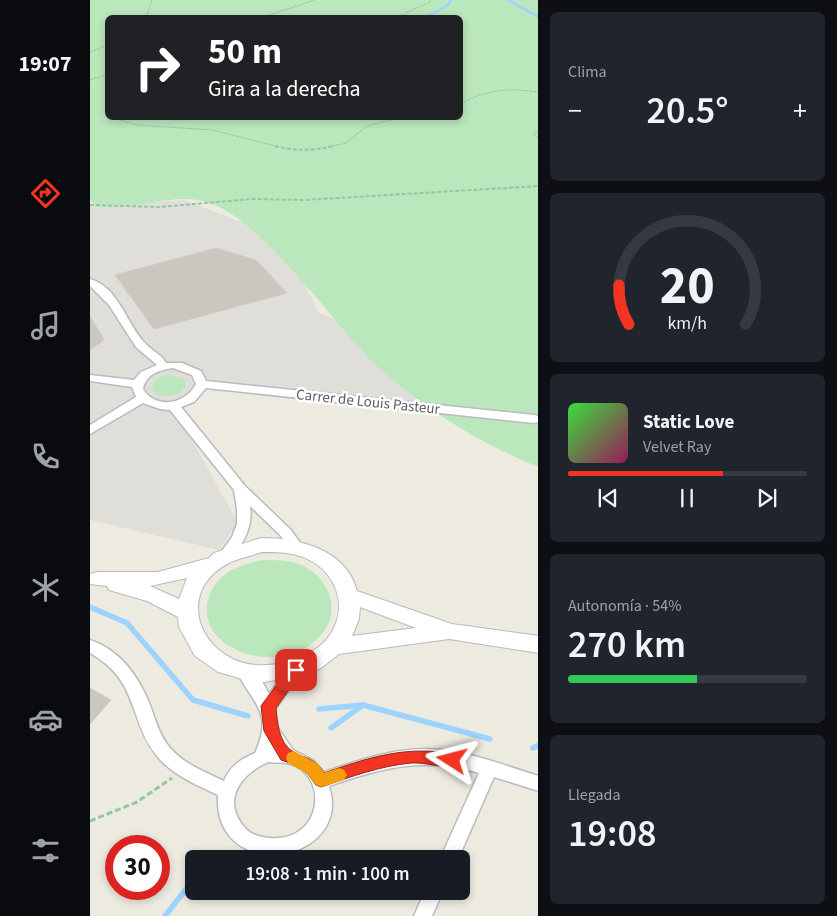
<!DOCTYPE html>
<html lang="es">
<head>
<meta charset="utf-8">
<style>
  :root { --surface:#171b24; --page:#20242c; --text:#f1f3f6; --muted:#9ea1a6; --line:#363941; --accent:#f23521 }
  body { margin:0; font-family:"Source Sans 3",sans-serif; background:var(--page); color:var(--text); height:100vh; display:flex; flex-direction:column; font-size:19px; white-space:nowrap }
  * { box-sizing:border-box; margin:0 }
  p { font-size:16px; color:var(--muted) }
  .icon { flex:none; width:28px; height:28px; fill:none; stroke:currentColor; stroke-width:2; stroke-linecap:round; stroke-linejoin:round }
  .map { position:relative; flex:1; overflow:hidden }
  .details { display:flex; flex-direction:column; gap:12px; padding:12px; background:#0d0f14; width:299px }
  .details>* { flex:none }
  .guide { position:absolute; left:15px; top:15px; width:358px; height:105px; border-radius:8px; box-shadow:0 2px 8px #0003; background:#202124; color:#fff; overflow:hidden }
  .speed { position:absolute; left:15px; top:835px; display:flex; gap:10px; font-size:25px; font-weight:700; text-align:center }
  .speed>* { display:grid; place-content:center; width:65px; height:65px; border-radius:50%; background:var(--surface); box-shadow:0 2px 8px #0003; line-height:1 }
  .speed .limit { border:8px solid #d22; background:#fff; color:#111 }
  .pin { position:absolute; display:grid; place-items:center; width:42px; height:42px; color:#fff; margin:-21px; border-radius:10px; box-shadow:0 2px 8px #0006 }
  .me { position:absolute; width:55px; margin:-28px; rotate:279deg; stroke-linejoin:round; filter:drop-shadow(0 0 4px #0008) }
  .turn { display:flex; align-items:center; gap:18px; height:105px; padding:0 20px; font-size:22px }
  .turn .icon { width:65px; height:65px; stroke-width:2.5 }
  .turn b { display:block; font-size:35px; line-height:42px }
  .big { font-size:38px; font-weight:600; line-height:1.1 }
  .details .tile { flex:1; display:flex; flex-direction:column; justify-content:center; gap:8px; min-width:0; padding:0 18px; border-radius:8px; background:var(--page) }
  .details .dial { align-items:center; gap:0 }
  .dial svg { height:130px; overflow:visible; fill:none; stroke:var(--line); stroke-width:7; stroke-linecap:round; text-anchor:middle }
  .dial text { fill:var(--text); stroke:none }
  .song { display:flex; align-items:center; gap:15px }
  .cover { width:60px; height:60px; border-radius:8px; background:linear-gradient(135deg,hsl(120 70% 55%),hsl(330 70% 35%)) }
  .played { height:5px; border-radius:2px; background:linear-gradient(90deg,var(--accent) 65%,var(--line) 65%) }
  .keys { display:flex; justify-content:space-around; direction:ltr }
  .heat { display:flex; justify-content:space-between; align-items:center; font-size:28px; direction:ltr }
  .charge { height:8px; border-radius:4px; background:linear-gradient(90deg,#34c759 54%,var(--line) 0) }
  .trip { position:absolute; left:95px; top:850px; width:285px; height:50px; border-radius:8px; background:var(--surface); box-shadow:0 2px 8px #0003; font-weight:600; line-height:50px; text-align:center }
  main { display:flex; flex:1; min-height:0 }
  .menu { display:flex; flex-direction:column; width:90px; justify-content:space-around; align-items:center; background:#090b0e; color:var(--muted) }
  .menu .icon { width:35px; height:35px }
  .menu .selected { color:var(--accent) }
  .menu b { font-size:22px; color:var(--text) }
  .map>svg:first-child { display:block }
  .industrial { fill:#e0ded8 }
  .green { fill:#bbe7bc; fill-rule:evenodd }
  .lines { fill:none; stroke-linecap:round; stroke-linejoin:round }
  .stream-far1 { stroke:#9fd3ff; stroke-width:2.5 }
  .stream { stroke:#9fd3ff; stroke-width:5.5 }
  .building { fill:#cac7c0; stroke:#d2ccbf }
  .street-casing { stroke:#b8bbc0; stroke-width:3 }
  .secondary-casing { stroke:#b6bac0; stroke-width:2 }
  .path-far2 { stroke:#93c8a3; stroke-width:1; stroke-dasharray:3 1; stroke-linecap:butt }
  .path-far1 { stroke:#93c8a3; stroke-width:2; stroke-dasharray:4 2; stroke-linecap:butt }
  .path { stroke:#93c8a3; stroke-width:3; stroke-dasharray:6 3; stroke-linecap:butt }
  .street { fill:#fff; fill-rule:evenodd }
  .secondary { fill:#fff; fill-rule:evenodd }
  .route { fill:#f23521; stroke:#9d2215 }
  .slow { fill:#f59e0b }
  .labels { text-anchor:middle; dominant-baseline:central; stroke-width:5; stroke-linejoin:round; paint-order:stroke }
  .street-label { font-size:15px; fill:#595d62; stroke:#fff }
</style>
</head>
<body>
<main>
<nav class="menu">
<b>19:07</b>
<svg class="icon selected" aria-label="directions" viewBox="0 0 24 24"><path d="M12 3l9 9-9 9-9-9zM9 14v-3h6M13 9l2 2-2 2"/></svg>
<svg class="icon" aria-label="music" viewBox="0 0 24 24"><path d="M9 18V5l10-2v13"/><circle cx="6" cy="18" r="3"/><circle cx="16" cy="16" r="3"/></svg>
<svg class="icon" aria-label="phone" viewBox="0 0 24 24"><path d="M5 4h4l2 5-3 2q2 4 5 5l2-3 5 2v4C11 20 4 13 5 4z"/></svg>
<svg class="icon" aria-label="climate" viewBox="0 0 24 24"><path d="M12 3v18M4 7l16 10M4 17L20 7"/></svg>
<svg class="icon" aria-label="car" viewBox="0 0 24 24"><path d="M5 17H2v-5l4-1 3-4h7l3 4 3 1v5h-3M9 17h6M6 11h13"/><circle cx="7" cy="17" r="2"/><circle cx="17" cy="17" r="2"/></svg>
<svg class="icon" aria-label="filters" viewBox="0 0 24 24"><path d="M4 7h16M4 17h16"/><circle cx="9" cy="7" r="2"/><circle cx="15" cy="17" r="2"/></svg>
</nav>
<div class="map">
<svg width="449" height="916" viewBox="0 0 449 916">
  <rect width="100%" height="100%" fill="#edebe0"/>
  <path class="industrial" d="M94 200 191 237 229 313 402 379 444 419 113 384 83 406 148 523 129 550 0 520V206Z"/>
  <path class="green" d="M0 0H448V467C391 444 338 411 291 370 245 329 169 209 108 200 84 196 60 204 37 206 27 207 16 207 6 207L0 200ZM18 18H370V118H18Z
    M79 375 94 379 96 385C91 397 77 398 66 394L62 388C63 379 71 376 79 375Z
    M172 560C185 560 197 560 209 564 238 575 253 610 231 635 206 664 156 664 129 638 109 619 115 588 137 573 148 566 159 563 172 560Z"/>
  <g class="lines">
    <path class="stream-far1" d="M418 0 449 17
      M334 18 357 6 361 0"/>
    <path class="stream" d="M0 607 37 623 103 700 158 716
      M229 709 273 705 400 739
      M241 728 273 705
      M443 748 449 745
      M75 916 104 879"/>
  </g>
  <path class="building" d="M126 248 166 260 197 293 64 329 25 275Z
    M0 316 14 340 0 350Z
    M0 688 21 700 0 724Z"/>
  <g class="lines">
    <g class="street-casing">
      <path id="street" d="M0 279C28 287 36 322 53 341 60 350 70 353 76 363H92L111 371 116 381 444 415 448 416 449 422 444 423 116 388 104 402 91 407 155 486 200 529 214 548 212 552H202L190 535 160 506C163 527 154 542 141 559H131L129 555 142 537 147 524V509L144 490 80 410 70 409 53 403 0 434V425L46 397 42 387 0 381V375L44 380 51 372 67 365 46 347 19 305 0 286ZM83 368 102 375 106 384C96 404 66 410 53 389 56 374 69 370 83 368Z
        M0 640C30 650 49 677 60 705 65 718 68 732 77 744 90 762 114 772 134 781 140 766 151 759 165 753 184 712 163 704 147 672L150 668C164 663 173 683 179 694L201 665 206 663 211 665 214 669 185 710 188 728 203 750 223 760 234 772C267 761 300 749 336 749 374 749 412 765 449 776V791L404 777 368 859H350L389 773C334 756 292 768 239 786 264 864 123 886 128 795 107 785 82 775 67 756 38 720 50 681 0 653ZM178 762C184 763 191 762 197 763 240 772 234 843 179 838 170 837 161 835 155 828 131 800 150 775 178 762Z
        M335 891H353L342 916H324Z"/>
    </g>
    <g class="secondary-casing">
      <path id="secondary" d="M171 538C209 538 256 549 267 591L362 624 449 636V653L359 639 249 654 231 668 212 676 167 683 128 672 105 656 89 627 88 617 57 601 19 590 17 586 0 584V574L7 572H68L119 558 124 553ZM172 552C184 552 198 552 210 556 241 566 258 598 244 628 229 661 172 675 141 658 100 636 95 585 139 563 149 558 161 556 172 552ZM97 578 89 599 60 586ZM270 607 326 628 262 636 269 619Z"/>
    </g>
    <path class="path-far2" d="M56 18 62 0
      M170 18 225 0
      M305 18 340 2V0
      M0 52 18 45
      M0 80 18 74
      M370 104C397 89 419 88 449 92
      M24 118 47 125 123 130 189 147
      M449 131 443 134 449 138
      M238 147 256 143 277 126 309 118"/>
    <path class="path-far1" d="M185 146C204 151 223 151 243 146
      M0 205 69 207 163 199 214 200 449 186"/>
    <path class="path" d="M0 821 47 802 82 778"/>
    <use href="#street" class="street"/>
    <use href="#secondary" class="secondary"/>
  </g>
  <path class="route" d="M206 664 211 665 213 670 186 708C187 722 189 742 202 751 216 760 222 755 234 773 277 758 316 745 362 754L367 756 369 760 367 765C356 769 335 762 321 763 290 766 260 777 231 787L226 785 218 774 206 765 191 760 174 731 171 706 201 665Z"/>
  <path class="slow" d="M204 751 228 764 234 773 249 768 254 770 257 775 254 780 231 787 226 785 218 774 198 763 196 758 198 753Z"/>
  <g class="labels">
    <g class="street-label">
      <text transform="translate(278 402) rotate(6)">Carrer de Louis Pasteur</text>
    </g>
  </g>
</svg>
<div class="speed"><div class="limit">30</div></div>
<div class="pin" style="left:206px;top:670px;background:#d93025"><svg class="icon" aria-label="arrive" viewBox="0 0 24 24"><path d="M6 21V4h12l-3 4 3 4H6"/></svg></div>
<svg class="me" style="left:362px;top:760px" viewBox="-20 -20 40 40"><path d="M0-17L14 15 0 8-14 15z" fill="#f23521" stroke="#fff" stroke-width="4"/></svg>
<div class="trip">19:08 · 1 min · 100 m</div>
<div class="guide">
<div class="turn"><svg class="icon" aria-label="right" viewBox="0 0 24 24"><path d="M7 20v-9h11M14 6l5 5-5 5"/></svg><div><b>50 m</b>Gira a la derecha</div></div>
</div>
</div>
<section class="details">
<div class="tile"><p>Clima</p>
<div class="heat"><a>−</a><b class="big">20.5°</b><a>+</a></div>
</div>
<div class="tile dial"><svg viewBox="0 0 100 80">
<path d="M14 69A42 42 0 1 1 86 69"/>
<path d="M14 69A42 42 0 0 1 8 45" stroke="#f23521"/>
<text x="50" y="56" font-size="32" font-weight="700">20</text>
<text x="50" y="72" font-size="11">km/h</text>
</svg></div>
<div class="tile">
<div class="song"><i class="cover"></i><div><b>Static Love</b><p>Velvet Ray</p></div></div>
<div class="played"></div>
<div class="keys"><svg class="icon" aria-label="previous" viewBox="0 0 24 24"><path d="M18 5L8 12l10 7zM5 5v14"/></svg><svg class="icon" aria-label="pause" viewBox="0 0 24 24"><path d="M8 5v14M16 5v14"/></svg><svg class="icon" aria-label="next" viewBox="0 0 24 24"><path d="M6 5l10 7-10 7zM19 5v14"/></svg></div>
</div>
<div class="tile"><p>Autonomía · 54%</p><b class="big">270 km</b><div class="charge"></div></div>
<div class="tile"><p>Llegada</p><b class="big">19:08</b></div>
</section>
</main>
</body>
</html>
